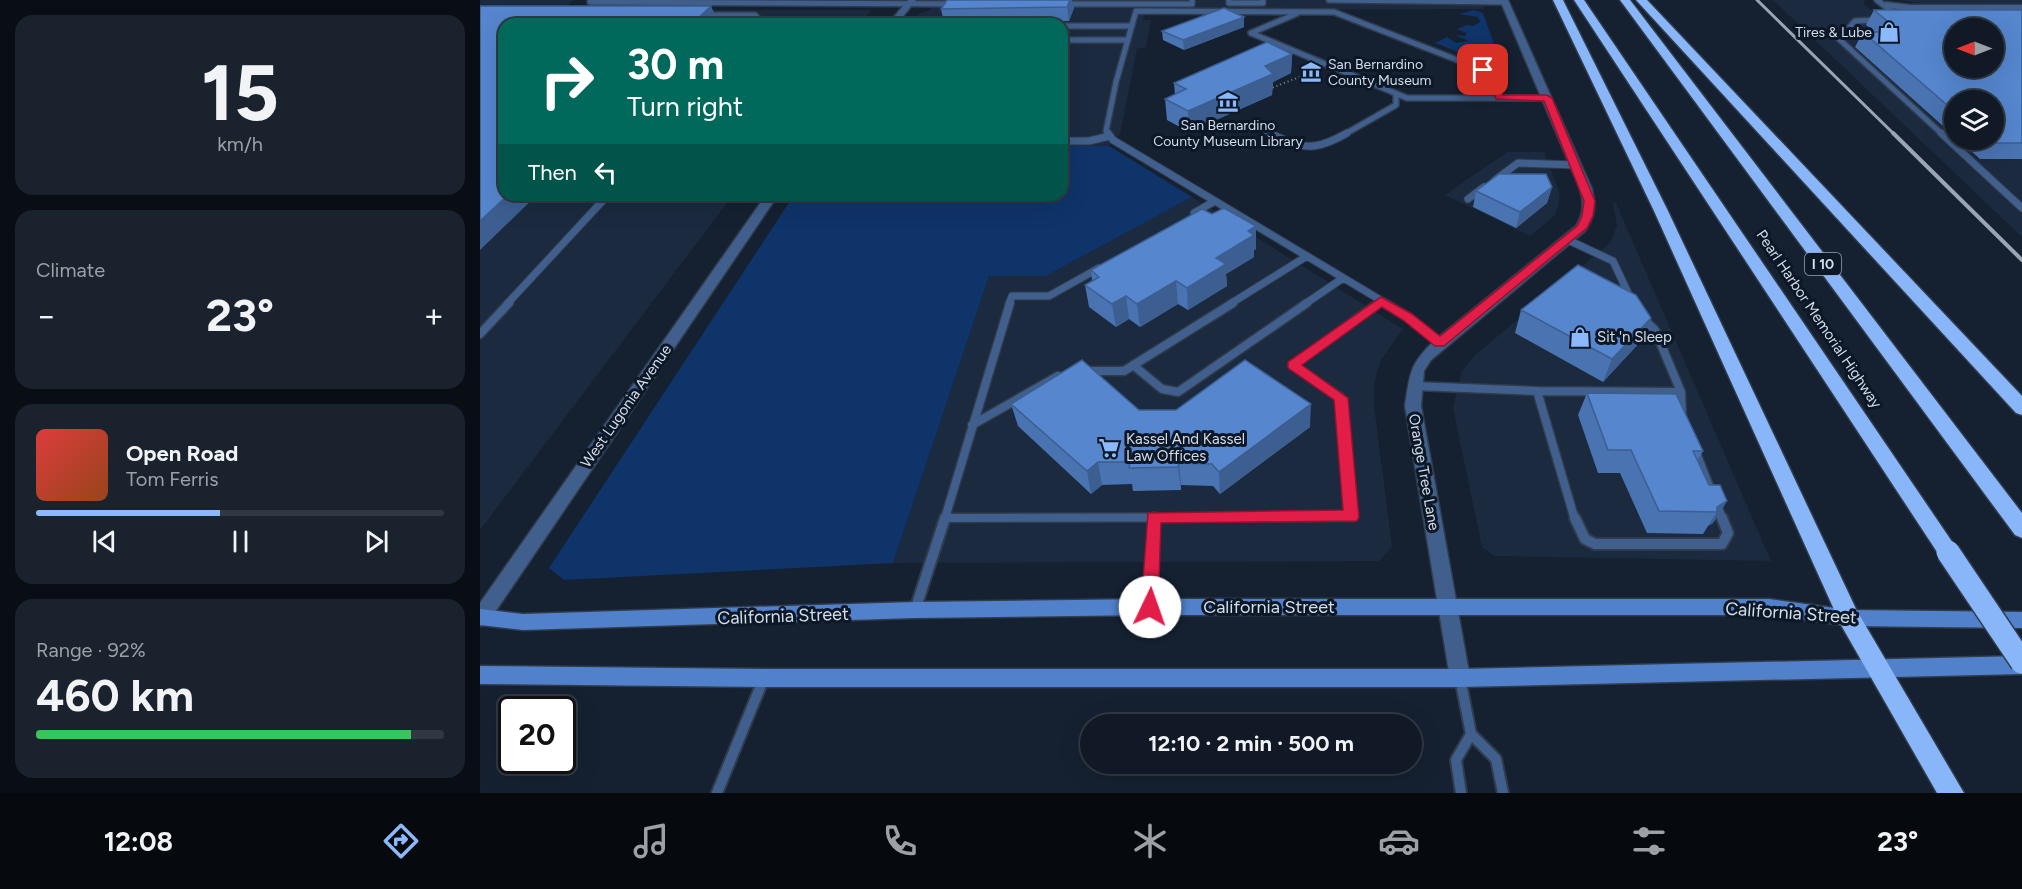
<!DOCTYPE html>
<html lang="en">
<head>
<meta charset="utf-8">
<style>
  :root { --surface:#101925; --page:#19222d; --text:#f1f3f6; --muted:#9ca0a7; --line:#303842; --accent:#8cb9fc }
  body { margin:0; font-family:Figtree,sans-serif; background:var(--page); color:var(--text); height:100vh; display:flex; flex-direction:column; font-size:22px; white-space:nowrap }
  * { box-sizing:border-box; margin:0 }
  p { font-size:20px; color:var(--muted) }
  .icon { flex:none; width:33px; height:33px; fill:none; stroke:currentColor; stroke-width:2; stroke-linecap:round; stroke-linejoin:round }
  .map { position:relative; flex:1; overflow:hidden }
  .drawer { display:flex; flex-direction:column; gap:15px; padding:15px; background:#090e14; width:480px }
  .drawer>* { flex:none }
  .guide { position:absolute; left:18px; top:18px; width:570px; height:183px; border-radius:18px; box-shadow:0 6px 24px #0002,0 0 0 2px var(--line); background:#00695c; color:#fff; overflow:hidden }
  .needle { width:39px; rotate:270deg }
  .fabs { position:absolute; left:1464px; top:18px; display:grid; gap:12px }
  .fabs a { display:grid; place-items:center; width:60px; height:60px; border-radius:50%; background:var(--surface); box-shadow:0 6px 24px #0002,0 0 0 2px var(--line); font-size:30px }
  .speed { position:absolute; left:18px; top:696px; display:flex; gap:12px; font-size:30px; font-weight:700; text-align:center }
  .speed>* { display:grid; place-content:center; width:78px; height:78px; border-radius:50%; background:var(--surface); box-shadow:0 6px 24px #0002,0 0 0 2px var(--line); line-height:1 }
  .speed .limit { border:3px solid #111; border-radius:9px; background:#fff; color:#111 }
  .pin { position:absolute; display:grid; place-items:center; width:51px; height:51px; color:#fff; margin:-26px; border-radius:12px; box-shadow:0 3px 9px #0006 }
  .me { position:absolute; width:66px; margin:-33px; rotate:3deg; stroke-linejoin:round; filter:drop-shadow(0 0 4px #0008) }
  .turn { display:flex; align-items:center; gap:21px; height:126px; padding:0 30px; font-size:27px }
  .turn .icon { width:78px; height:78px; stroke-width:2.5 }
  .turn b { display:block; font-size:42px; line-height:51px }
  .then { display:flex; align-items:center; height:57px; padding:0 30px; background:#0003; gap:12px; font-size:22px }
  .big { font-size:45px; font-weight:700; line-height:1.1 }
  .drawer .tile { flex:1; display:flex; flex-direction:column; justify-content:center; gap:9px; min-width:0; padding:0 21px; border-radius:18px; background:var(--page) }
  .drawer .dial { align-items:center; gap:0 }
  .dial b { font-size:78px; line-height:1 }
  .song { display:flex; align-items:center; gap:18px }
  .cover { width:72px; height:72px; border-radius:9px; background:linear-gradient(135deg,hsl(0 70% 55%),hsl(20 70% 35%)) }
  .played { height:6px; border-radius:3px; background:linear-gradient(90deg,var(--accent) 45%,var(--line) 45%) }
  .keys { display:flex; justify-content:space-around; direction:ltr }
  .heat { display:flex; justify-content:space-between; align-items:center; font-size:33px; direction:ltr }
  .charge { height:9px; border-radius:4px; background:linear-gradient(90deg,#34c759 92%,var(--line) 0) }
  .trip { position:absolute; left:600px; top:714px; width:342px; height:60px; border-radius:30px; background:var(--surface); box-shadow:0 6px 24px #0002,0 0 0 2px var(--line); font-weight:700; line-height:60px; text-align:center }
  .dock { display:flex; height:96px; justify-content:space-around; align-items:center; background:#060a0f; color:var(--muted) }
  .dock .icon { width:42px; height:42px }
  .dock .on { color:var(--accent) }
  .dock b { font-size:27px; color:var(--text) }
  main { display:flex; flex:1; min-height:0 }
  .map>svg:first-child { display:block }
  .built { fill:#1b2a3f; fill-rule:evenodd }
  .green { fill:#0f3469 }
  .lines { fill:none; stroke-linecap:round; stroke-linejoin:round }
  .service-far3-casing { stroke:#303b4b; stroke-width:8 }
  .service-far2-casing { stroke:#303b4b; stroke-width:9 }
  .service-far1-casing { stroke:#303b4b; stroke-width:11 }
  .service-casing { stroke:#303b4b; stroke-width:14 }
  .minor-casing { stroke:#303b4b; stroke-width:3 }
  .tertiary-casing { stroke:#303b4b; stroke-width:3 }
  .secondary-casing { stroke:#303b4b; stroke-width:3 }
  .motorway-casing { stroke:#303b4b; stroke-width:3 }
  .path { stroke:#7b8593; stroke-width:2; stroke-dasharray:1 3; stroke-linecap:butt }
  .service-far3 { stroke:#405f8c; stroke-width:5 }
  .service-far2 { stroke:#405f8c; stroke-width:7 }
  .service-far1 { stroke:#405f8c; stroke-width:8 }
  .service { stroke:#405f8c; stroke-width:10 }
  .minor { fill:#405f8c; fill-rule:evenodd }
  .tertiary { fill:#405f8c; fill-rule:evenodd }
  .secondary { fill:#5081ca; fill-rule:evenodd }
  .motorway { fill:#88b6f9; fill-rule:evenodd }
  .rail-far1 { stroke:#9ba4b2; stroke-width:3 }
  .rail { stroke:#9ba4b2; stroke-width:4 }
  .motorway-bridge-casing { stroke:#303b4b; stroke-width:26; stroke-linecap:butt }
  .motorway-bridge { stroke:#88b6f9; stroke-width:23 }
  .wall { fill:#4973b1 }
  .shaded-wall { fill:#3c5e90 }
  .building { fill:#5586ce; stroke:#3c5e90; stroke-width:1.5; fill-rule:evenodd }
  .route { fill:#e11d48; stroke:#92132f; stroke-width:1.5 }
  .labels { text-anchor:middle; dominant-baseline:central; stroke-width:6; stroke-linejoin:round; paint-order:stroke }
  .far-poi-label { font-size:14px; fill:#d5dde9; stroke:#0c1727; text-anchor:end }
  .shield { fill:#0c1727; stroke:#99a2af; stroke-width:1.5 }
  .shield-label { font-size:14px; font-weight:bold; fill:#d5dde9 }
  .street-label { font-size:15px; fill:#d5dde9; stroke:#0c1727 }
  .poi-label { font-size:15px; fill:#d5dde9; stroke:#0c1727; text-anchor:start }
  .near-street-label { font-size:18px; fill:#d5dde9; stroke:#0c1727 }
</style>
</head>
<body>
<main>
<section class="drawer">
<div class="tile dial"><b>15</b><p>km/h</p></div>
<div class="tile"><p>Climate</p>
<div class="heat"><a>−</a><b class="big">23°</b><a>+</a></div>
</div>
<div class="tile">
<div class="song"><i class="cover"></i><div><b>Open Road</b><p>Tom Ferris</p></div></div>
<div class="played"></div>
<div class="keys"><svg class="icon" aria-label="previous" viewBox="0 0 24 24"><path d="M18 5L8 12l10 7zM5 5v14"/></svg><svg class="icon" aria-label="pause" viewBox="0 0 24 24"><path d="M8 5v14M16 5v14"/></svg><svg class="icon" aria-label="next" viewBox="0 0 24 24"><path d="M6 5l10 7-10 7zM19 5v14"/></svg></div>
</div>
<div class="tile"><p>Range · 92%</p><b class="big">460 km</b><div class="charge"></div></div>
</section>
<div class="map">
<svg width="1542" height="793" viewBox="0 0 1542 793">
  <rect width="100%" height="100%" fill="#152131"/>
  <path class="built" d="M0 0H94L82 10H391L381 24H24V195H253L0 530Z
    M456 0H1002L1004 9 666 10 663 20H671L666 47 657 49 640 134 629 146H582V24H431L438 14 450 10Z
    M1293 0H1385L1384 4 1391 10 1442 18H1542V237ZM1474 28H1514V68H1474ZM1474 100H1514V140H1474Z
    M1420 0H1542V3H1441Z
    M1027 152H1064L1079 191V204L1074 216 1050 236 965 195Z
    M712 197 923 329 901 360 894 383V406L912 547 899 561 413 563 509 276H566Z
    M1133 203H1136L1291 561 1014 556 1002 547 973 408 982 371 995 355 1130 243 1137 226Z"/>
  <path class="green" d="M994 10 1003 13 1015 47 997 48V56L991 57 955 43 967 37 976 43 989 41 975 35 985 36 987 33 977 29 987 25 993 26 1000 22 998 17 979 14Z
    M582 146H629L712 197 566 276H509L413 563 84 580 69 568 314 195H582Z"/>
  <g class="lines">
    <g class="service-far3-casing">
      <path id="service-far3" d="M749 0V3H783V0
        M849 0 1025 2
        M1397 0 1419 17
        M110 2 475 4
        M584 4H712V0
        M226 15H275L283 24
        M1398 20 1375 21 1359 39 1462 134
        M582 26H652
        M771 33 927 98H1067
        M771 33 818 13
        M582 40H648
        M782 130 792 134
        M629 134 626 131 636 82 656 11 854 12 1003 70 1011 75 1019 98
        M865 134 916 105V95"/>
    </g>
    <g class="service-far2-casing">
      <path id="service-far2" d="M628 133 633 140 907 304
        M789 133C823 149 834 152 867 133
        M1461 133 1542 208
        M582 141H609L630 136
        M1015 180 1038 163 1096 165
        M988 199 1004 187
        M714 213 735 201
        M1088 240 1133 261 1150 297
        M27 304 128 195
        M529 304 532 296H569L619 268
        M750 304 827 256
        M825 304 863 278
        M896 304 901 301"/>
    </g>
    <g class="service-far1-casing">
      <path id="service-far1" d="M530 303 465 518 872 517 861 398 813 365 899 303
        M904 303 928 317 960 343
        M0 334 29 303
        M653 365 682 389 698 392 827 303
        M605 371H644L753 303
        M934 386 1057 391 1201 392 1175 330 1160 316
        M1057 391 1095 520
        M1201 392 1202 416
        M492 425 578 376
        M1215 450 1231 491
        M1236 503 1243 520
        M674 520V517"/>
    </g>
    <g class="service-casing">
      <path id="service" d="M1095 518 1105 539 1115 544H1242L1248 533 1242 518
        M670 607 674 518
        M435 610 465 518
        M980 678 991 734 1016 759 1023 793
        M237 793 284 678
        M981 793 976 760 991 734"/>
    </g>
    <g class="minor-casing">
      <path id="minor" d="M1020 0H1028L1112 189C1116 206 1115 216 1105 231L951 360 944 371 941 406 990 678 987 685 980 687 973 685 970 678 925 406C930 372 930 364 955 340L1096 226C1104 213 1104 203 1100 189Z
        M1406 2 1431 5H1542V11H1431L1403 7 1402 5Z"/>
    </g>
    <g class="tertiary-casing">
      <path id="tertiary" d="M428 0H436L417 24H408Z
        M286 195H298L7 624 0 626V603Z"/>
    </g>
    <g class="secondary-casing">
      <path id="secondary" d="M670 599H1289L1369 610 1542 612V628L1369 626 1289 615H670L435 618 43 630 0 625V609L43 614 435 602Z
        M1542 656V674L980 687H284L0 684V666L284 669H980Z"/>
    </g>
    <g class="motorway-casing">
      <path id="motorway" d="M1073 0H1083L1188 211 1377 611 1484 793H1457L1361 625 1174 211Z
        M1094 0H1104L1475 546 1479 552 1475 558 1468 561 1461 558Z
        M1140 0H1150L1542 513V538L1535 535Z
        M1156 0H1167L1542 396V415L1536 413Z"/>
    </g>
    <path class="path" d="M789 89 832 72"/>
    <use href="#service-far3" class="service-far3"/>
    <use href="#service-far2" class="service-far2"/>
    <use href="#service-far1" class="service-far1"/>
    <use href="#service" class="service"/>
    <use href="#minor" class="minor"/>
    <use href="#tertiary" class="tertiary"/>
    <use href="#secondary" class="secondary"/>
    <use href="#motorway" class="motorway"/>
    <path class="rail-far1" d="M1277 0 1414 134"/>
    <path class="rail" d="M1413 133 1542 260"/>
    <g class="motorway-bridge-casing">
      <path id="motorway-bridge" d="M1468 552 1542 662"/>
    </g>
    <use href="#motorway-bridge" class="motorway-bridge"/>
  </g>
  <path class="wall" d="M590 0 594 8 589 21 464 23 461 9Z
    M1394 10H1542V159H1500L1479 140H1514L1474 100V136L1375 47 1383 32H1394L1386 25Z
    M764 27 704 50 683 40 682 31Z
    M812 54 811 73 793 82 792 95 709 132 687 120 685 99 695 95 694 83Z
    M582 66 584 80 582 87H588L590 101 585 118H582Z
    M1072 187 1067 203 1036 228 993 207 996 191Z
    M732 214 776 226V249L774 250V257L746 274 747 286 708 310 698 304 660 327 649 319 636 327 609 307 605 285 612 281 611 270Z
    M1041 310 1171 318 1161 341 1123 382 1035 333Z
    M1107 393 1223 451 1217 461 1229 485 1247 501 1233 523 1228 526 1223 534 1167 533 1140 473H1118L1098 415Z
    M531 404 659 410 830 427 740 494 733 486 701 485V490L653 491 652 484 622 485 611 494 538 426Z"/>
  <path class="shaded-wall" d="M590 0H592L594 8 589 21 587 7Z
    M231 6 238 21 235 24H212Z
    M764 17V27L704 50 703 40Z
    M812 54 811 73 793 82 792 95 709 132 708 111 785 66Z
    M582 66 584 80 582 87Z
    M588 87 590 101 585 118 582 104Z
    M1072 187 1067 203 1036 228 1040 212Z
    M28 195H57L0 250V221Z
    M776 226V249L774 250V257L746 274 747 286 708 310 707 288 736 258 768 231Z
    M696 281 698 304 660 327 657 304Z
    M646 296 649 319 636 327 632 304Z
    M1171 318 1161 341 1123 382 1132 359Z
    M831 404 830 427 740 494 739 472Z
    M618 462 622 485 611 494 607 471Z
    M699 463 701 485V490L698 467Z
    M1247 501 1233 523 1228 526 1237 512V507Z"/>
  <path class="building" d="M467 0H590L587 7 461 9Z
    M0 6H231L212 24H24V195H28L0 221Z
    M744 8 764 17 703 40 682 31Z
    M1394 10H1542V143H1512L1508 140H1514V100H1474V111L1383 32H1414L1406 25H1412ZM1474 28H1514V68H1474Z
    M787 42 812 54 785 66 793 74 708 111 685 99 706 89 694 83Z
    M582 87H588L582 104Z
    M1019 174H1066L1072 187 1040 212 996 191Z
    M744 208 776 226 768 231 774 235 736 258 746 264 707 288 696 281 657 304 646 296 632 304 605 285 619 277 611 270 722 209 732 214Z
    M1098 265 1156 295 1171 318 1132 359 1041 310Z
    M602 360 659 410H696L765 360 831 404 739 472 732 464 699 463 698 467 649 468 650 462H618L607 471 531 404Z
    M1107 393 1196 394 1223 451H1213L1229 485H1240L1247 501 1237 507V512L1179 511 1151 450H1128Z"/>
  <path class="route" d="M1000 68C1015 67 1018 83 1023 95H1067L1072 98 1115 201 1113 216 1107 228 964 346H955L923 320 902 307 822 365 868 398 879 517 877 521 681 523 678 607 676 613 670 615 664 613 661 607 668 513 863 510 854 400 808 368V362L901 297 932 314 960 336 1097 226 1102 216 1104 201 1064 101 1016 99 1007 77 1000 71Z"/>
  <defs>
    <g id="shop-bare" transform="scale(1.62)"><path d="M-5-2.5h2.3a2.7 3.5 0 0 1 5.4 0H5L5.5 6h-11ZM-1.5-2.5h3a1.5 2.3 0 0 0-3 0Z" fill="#8cb9fc" stroke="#0c1727" stroke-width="2.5" paint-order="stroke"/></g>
    <g id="museum-bare" transform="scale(1.62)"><path d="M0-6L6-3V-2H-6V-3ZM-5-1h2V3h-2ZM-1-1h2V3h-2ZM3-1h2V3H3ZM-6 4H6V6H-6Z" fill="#8cb9fc" stroke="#0c1727" stroke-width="2.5" paint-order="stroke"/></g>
    <g id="supermarket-bare" transform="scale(1.62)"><path d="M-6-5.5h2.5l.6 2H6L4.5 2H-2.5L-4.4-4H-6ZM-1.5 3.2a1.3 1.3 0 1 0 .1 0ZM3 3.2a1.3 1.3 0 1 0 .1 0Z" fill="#8cb9fc" stroke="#0c1727" stroke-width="2.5" paint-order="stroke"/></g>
  </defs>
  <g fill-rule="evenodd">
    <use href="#shop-bare" x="1409" y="32"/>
    <use href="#museum-bare" x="831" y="72"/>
    <use href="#museum-bare" x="748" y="102"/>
    <use href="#shop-bare" x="1100" y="337"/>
    <use href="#supermarket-bare" x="629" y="448"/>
  </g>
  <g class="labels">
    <g class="far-poi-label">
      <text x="1392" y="32">Tires &amp; Lube</text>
      <text x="848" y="64" text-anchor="start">San Bernardino<tspan x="848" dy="16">County Museum</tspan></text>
      <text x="748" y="125" text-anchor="middle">San Bernardino<tspan x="748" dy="16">County Museum Library</tspan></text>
    </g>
    <rect class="shield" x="1325" y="253" width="36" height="22" rx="4.5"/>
    <g class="shield-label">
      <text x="1343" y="264">I 10</text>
    </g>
    <g class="street-label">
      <text transform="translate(1339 319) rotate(56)">Pearl Harbor Memorial Highway</text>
      <text transform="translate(146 406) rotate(-55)">West Lugonia Avenue</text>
      <text transform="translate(944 472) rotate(80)">Orange Tree Lane</text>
    </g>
    <g class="poi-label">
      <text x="1117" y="337">Sit 'n Sleep</text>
      <text x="646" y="439">Kassel And Kassel<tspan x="646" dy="17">Law Offices</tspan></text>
    </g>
    <g class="near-street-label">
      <text x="789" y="607">California Street</text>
      <text transform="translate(1311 613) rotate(4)">California Street</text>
      <text transform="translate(303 616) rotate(-2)">California Street</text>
    </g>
  </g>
</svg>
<div class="fabs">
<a><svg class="needle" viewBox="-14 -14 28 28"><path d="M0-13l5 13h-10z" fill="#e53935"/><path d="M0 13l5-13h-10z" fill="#9ca0a7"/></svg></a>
<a><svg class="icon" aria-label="layers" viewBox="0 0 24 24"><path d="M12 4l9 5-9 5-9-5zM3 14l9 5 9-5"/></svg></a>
</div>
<div class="speed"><div class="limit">20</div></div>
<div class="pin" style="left:1003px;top:70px;background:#d93025"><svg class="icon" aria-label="arrive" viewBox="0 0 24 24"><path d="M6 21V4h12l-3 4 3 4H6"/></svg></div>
<svg class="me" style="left:670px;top:607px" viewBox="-20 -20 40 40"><circle r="19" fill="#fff"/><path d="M0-13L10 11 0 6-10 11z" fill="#e11d48"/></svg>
<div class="trip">12:10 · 2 min · 500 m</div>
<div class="guide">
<div class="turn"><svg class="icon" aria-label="right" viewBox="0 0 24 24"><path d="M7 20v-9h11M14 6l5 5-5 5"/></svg><div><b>30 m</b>Turn right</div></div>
<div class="then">Then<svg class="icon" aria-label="left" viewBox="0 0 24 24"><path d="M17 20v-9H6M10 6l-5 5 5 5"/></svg></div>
</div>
</div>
</main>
<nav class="dock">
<b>12:08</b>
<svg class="icon on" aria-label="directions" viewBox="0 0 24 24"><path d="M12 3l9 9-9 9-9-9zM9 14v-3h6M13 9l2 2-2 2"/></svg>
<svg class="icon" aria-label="music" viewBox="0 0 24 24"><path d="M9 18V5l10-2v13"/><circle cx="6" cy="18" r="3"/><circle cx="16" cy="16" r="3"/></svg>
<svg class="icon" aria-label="phone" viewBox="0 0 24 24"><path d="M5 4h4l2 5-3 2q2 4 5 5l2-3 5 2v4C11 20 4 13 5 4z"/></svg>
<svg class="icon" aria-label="climate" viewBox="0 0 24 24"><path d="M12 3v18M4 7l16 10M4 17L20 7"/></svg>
<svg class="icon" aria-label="car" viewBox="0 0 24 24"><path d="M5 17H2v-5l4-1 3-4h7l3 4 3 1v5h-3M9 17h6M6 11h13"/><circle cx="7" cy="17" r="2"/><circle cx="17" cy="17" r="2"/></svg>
<svg class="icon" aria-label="filters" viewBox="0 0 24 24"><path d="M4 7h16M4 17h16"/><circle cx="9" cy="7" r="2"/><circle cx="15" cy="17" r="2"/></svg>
<b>23°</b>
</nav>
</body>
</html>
